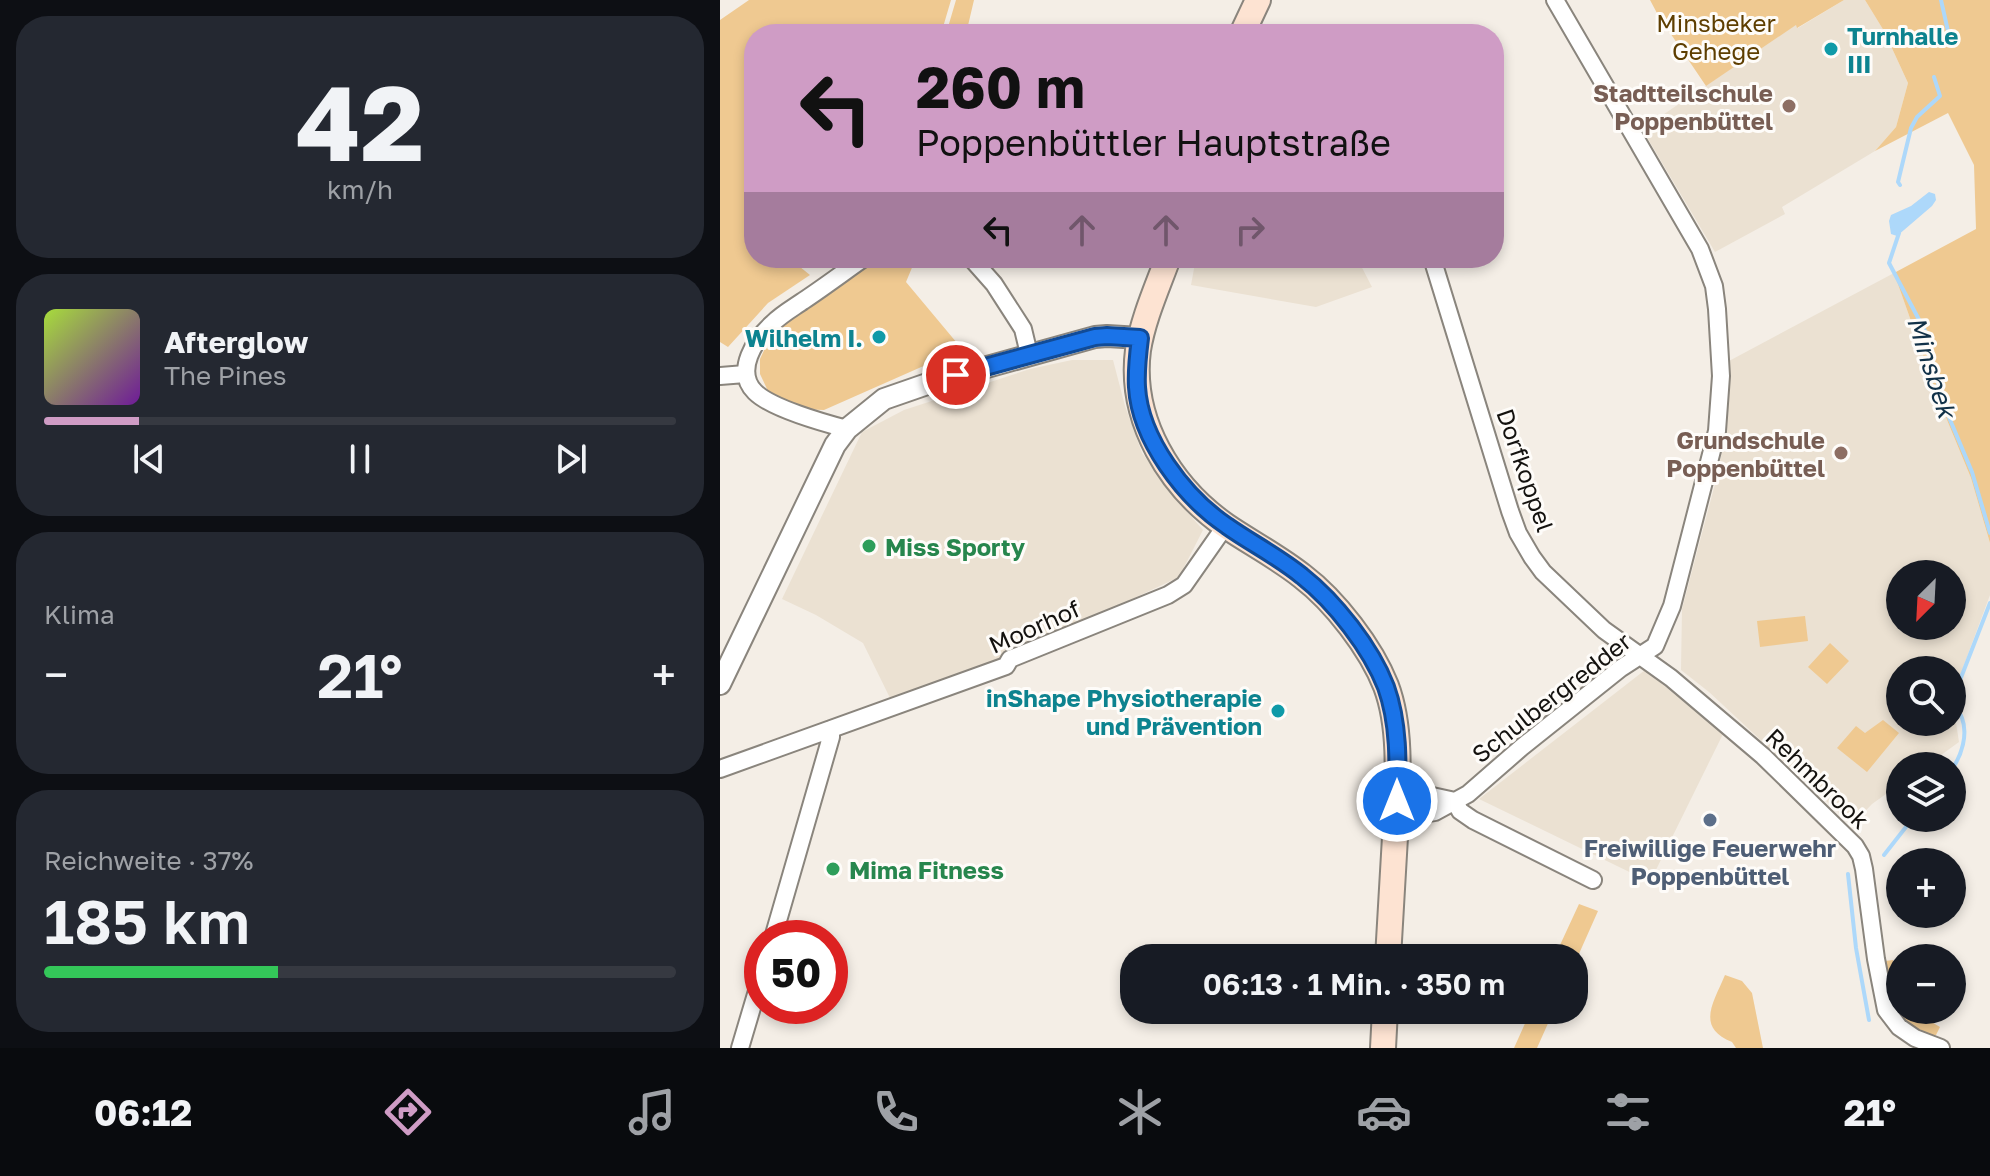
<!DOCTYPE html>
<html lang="de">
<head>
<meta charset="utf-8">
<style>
  :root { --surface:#171b24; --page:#242831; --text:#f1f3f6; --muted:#9ea1a6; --line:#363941; --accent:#cf9cc5 }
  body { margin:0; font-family:"Golos Text",sans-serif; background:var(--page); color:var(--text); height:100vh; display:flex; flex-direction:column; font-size:30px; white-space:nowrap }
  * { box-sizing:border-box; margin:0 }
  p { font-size:26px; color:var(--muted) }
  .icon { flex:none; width:44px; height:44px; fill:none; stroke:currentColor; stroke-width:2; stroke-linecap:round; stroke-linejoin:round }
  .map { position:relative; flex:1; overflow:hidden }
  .side { display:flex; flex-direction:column; gap:16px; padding:16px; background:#0d0f14; width:720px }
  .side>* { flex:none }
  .banner { position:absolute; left:24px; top:24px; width:760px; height:244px; border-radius:32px; box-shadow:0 4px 12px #0003; background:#cf9cc5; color:#111; overflow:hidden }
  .needle { width:52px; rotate:204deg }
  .fabs { position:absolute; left:1166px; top:560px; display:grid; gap:16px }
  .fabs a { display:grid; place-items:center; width:80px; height:80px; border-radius:50%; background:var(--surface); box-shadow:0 4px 12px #0003; font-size:40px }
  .speed { position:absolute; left:24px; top:920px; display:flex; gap:16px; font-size:40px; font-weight:700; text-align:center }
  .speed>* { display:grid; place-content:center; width:104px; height:104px; border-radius:50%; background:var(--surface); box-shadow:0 4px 12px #0003; line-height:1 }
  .speed .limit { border:12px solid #d22; background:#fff; color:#111 }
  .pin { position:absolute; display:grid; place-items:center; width:68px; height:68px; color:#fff; margin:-34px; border:4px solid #fff; border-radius:50%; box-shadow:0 2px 8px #0007 }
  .me { position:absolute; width:88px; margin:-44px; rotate:0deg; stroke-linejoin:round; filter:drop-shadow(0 0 6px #0008) }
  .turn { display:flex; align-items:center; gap:28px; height:168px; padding:0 40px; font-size:36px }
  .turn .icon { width:104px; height:104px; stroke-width:2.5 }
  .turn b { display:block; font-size:56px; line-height:68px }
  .lanes { display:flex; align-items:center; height:76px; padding:0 40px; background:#0003; justify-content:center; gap:40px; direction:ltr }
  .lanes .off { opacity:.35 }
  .big { font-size:60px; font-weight:600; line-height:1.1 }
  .side .widget { flex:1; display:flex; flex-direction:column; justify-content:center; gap:12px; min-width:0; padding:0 28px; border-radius:32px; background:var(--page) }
  .side .dial { align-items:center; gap:0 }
  .dial b { font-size:104px; line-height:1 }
  .song { display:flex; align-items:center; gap:24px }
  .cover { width:96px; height:96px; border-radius:12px; background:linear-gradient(135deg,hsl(80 70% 55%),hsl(280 70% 35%)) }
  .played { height:8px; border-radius:4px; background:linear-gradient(90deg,var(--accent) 15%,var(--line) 15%) }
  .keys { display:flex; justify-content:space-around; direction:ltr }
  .heat { display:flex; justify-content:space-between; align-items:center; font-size:44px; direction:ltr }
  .charge { height:12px; border-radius:6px; background:linear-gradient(90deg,#34c759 37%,var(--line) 0) }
  .trip { position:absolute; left:400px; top:944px; width:468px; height:80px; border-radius:32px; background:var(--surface); box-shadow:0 4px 12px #0003; font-weight:600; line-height:80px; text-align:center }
  .dock { display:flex; height:128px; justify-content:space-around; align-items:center; background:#090b0e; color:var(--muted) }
  .dock .icon { width:56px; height:56px }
  .dock .current { color:var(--accent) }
  .dock b { font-size:36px; color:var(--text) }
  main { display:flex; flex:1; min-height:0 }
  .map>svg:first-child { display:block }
  .built { fill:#ebe1d2; fill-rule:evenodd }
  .green { fill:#efc991 }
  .water { fill:#add8fa }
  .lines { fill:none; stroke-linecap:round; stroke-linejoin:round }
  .stream { stroke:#add8fa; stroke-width:4 }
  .minor-casing { stroke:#8a857d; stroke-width:20 }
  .tertiary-casing { stroke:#8a857d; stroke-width:24 }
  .secondary-casing { stroke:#8a857d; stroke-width:28 }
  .minor { stroke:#fff; stroke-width:16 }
  .tertiary { stroke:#fff; stroke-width:20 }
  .secondary { stroke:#fde3d2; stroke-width:24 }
  .route-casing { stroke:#114b97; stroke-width:20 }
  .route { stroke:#1a73e8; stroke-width:14 }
  .culture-dot { fill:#0f9aa8; stroke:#fefcf9; stroke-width:3 }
  .education-dot { fill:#8d6e63; stroke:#fefcf9; stroke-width:3 }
  .leisure-dot { fill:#2e9e5b; stroke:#fefcf9; stroke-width:3 }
  .service-dot { fill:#5c6f8a; stroke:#fefcf9; stroke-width:3 }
  .labels { text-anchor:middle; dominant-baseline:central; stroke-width:6; stroke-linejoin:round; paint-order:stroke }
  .park-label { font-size:24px; fill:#5e3e00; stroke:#fefcf9 }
  .culture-label { font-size:24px; font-weight:bold; fill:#0d838f; stroke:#fefcf9; text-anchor:end }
  .education-label { font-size:24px; font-weight:bold; fill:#785e54; stroke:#fefcf9; text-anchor:end }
  .street-label { font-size:24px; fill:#14120f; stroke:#fefcf9 }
  .leisure-label { font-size:24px; font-weight:bold; fill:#27864d; stroke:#fefcf9; text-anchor:start }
  .service-label { font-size:24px; font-weight:bold; fill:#4e5e75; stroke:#fefcf9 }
  .water-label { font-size:26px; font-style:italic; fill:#113148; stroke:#fefcf9 }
</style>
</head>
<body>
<main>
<section class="side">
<div class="widget dial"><b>42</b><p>km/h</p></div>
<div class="widget">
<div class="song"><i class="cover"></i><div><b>Afterglow</b><p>The Pines</p></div></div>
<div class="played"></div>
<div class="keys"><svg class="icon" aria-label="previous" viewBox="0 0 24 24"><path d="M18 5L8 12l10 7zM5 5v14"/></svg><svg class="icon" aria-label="pause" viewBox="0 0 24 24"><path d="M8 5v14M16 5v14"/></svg><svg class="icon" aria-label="next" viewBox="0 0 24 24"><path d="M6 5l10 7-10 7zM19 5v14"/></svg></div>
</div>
<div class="widget"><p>Klima</p>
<div class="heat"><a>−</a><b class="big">21°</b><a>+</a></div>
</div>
<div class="widget"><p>Reichweite · 37%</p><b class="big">185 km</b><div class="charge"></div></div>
</section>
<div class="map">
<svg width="1270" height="1048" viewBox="0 0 1270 1048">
  <rect width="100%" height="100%" fill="#f4eee6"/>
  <path class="built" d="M1124 0H1145L1164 31 1188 83 1176 127 1155 151 1062 207 1065 214 995 252 922 129 1077 24 1078 28Z
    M476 258H637L652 287 596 307 471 285Z
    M1174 273 1220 403 1251 478 1270 543V595L1232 697V670H1180V722H1232V697L1239 742 1206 766H1180V784L1152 804 1132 825 989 692 961 670 962 609 995 484 1007 428 1009 361ZM1180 574H1232V626H1180Z
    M352 360H393L405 406 422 453 462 506 483 530 459 577 306 649 171 700 143 643 96 615 62 599 142 432 184 410 310 369Z
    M925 670 1003 734 930 882 759 799Z"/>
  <path class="green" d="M29 0H231L221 34H34V222L32 226 34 228V258H69L90 275 48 303 8 347 0 342V20Z
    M236 0H254L246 34H226Z
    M930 0H1124L1077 28 1076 25 986 86 938 15Z
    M1145 0H1270V543L1251 478 1220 403 1174 273 1256 229 1254 165 1228 113 1155 151 1176 127 1188 83 1164 31Z
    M157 258H196L186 282 242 349 104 410 78 409 63 402 48 391 40 374V359L54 329Z
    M1085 616 1088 641 1040 647 1037 621Z
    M1110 643 1129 661 1107 684 1088 667Z
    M1163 720 1179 733 1147 772 1117 748 1136 726 1145 733Z
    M859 904 878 911 854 965V958H834Z
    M1173 960 1180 982V1010H1197L1203 1017 1220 1027 1216 1035 1211 1037C1171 1022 1170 1003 1162 965L1165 961Z
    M1005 975 1022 981 1032 993 1043 1048H1016L1012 1042C975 1027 994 1002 1005 975Z
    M811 1010H834L817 1048H794Z"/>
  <path class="water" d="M1209 192 1215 194 1216 200 1212 206 1177 236 1171 234 1169 221 1171 215 1191 206Z"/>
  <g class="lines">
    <path class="stream" d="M1221 0 1230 40
      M1180 185 1178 182 1191 128 1197 117 1220 96 1214 77
      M1179 233 1169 263 1205 331 1223 403 1252 472 1270 533
      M1232 769C1242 755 1248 734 1242 718 1238 709 1235 703 1235 693L1270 603
      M1164 855 1193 818
      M1128 874 1136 948 1149 1020"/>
    <g class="minor-casing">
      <path id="minor" d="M251 258 274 284 303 329 309 354
        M712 258 790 511 798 533 812 557 823 572 884 630 951 678 1043 756 1135 846 1141 856 1144 869 1156 959 1166 1010 1179 1027 1195 1038 1221 1048
        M0 376 25 374
        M127 429C104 423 51 408 35 392 14 371 35 339 53 323 62 314 73 308 83 301 104 287 124 272 144 258
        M0 769 286 666 290 659 448 595 464 585 506 525
        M677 793 703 794 735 801
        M735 801 740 811 753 820 873 880
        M676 813 703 814 715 812 748 794 802 747 901 668 935 646 952 606 997 431 1001 376 997 309 994 286 980 249 835 0
        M53 938 111 737V729
        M20 1048 42 974"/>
    </g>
    <g class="tertiary-casing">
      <path id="tertiary" d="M0 684 115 445 127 429 164 399 213 382 375 337 387 336 420 338"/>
    </g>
    <g class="secondary-casing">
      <path id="secondary" d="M522 34 538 0
        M448 258C437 288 423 319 418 350 409 420 450 487 506 526 531 543 558 557 582 576 615 601 651 648 666 686 683 731 677 790 675 837 673 877 670 918 668 958
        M663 1048 665 1010"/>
    </g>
    <use href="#minor" class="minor"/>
    <use href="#tertiary" class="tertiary"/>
    <use href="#secondary" class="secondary"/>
  </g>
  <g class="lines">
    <g class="route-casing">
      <path id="route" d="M236 375 375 337 387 336 420 338C418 354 416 371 417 387 420 439 464 497 507 526 531 543 559 557 582 576 615 602 651 648 666 687 679 723 678 763 677 801"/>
    </g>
    <use href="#route" class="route"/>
  </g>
  <g class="culture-dot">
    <circle cx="1111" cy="49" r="8"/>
    <circle cx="159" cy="337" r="8"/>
    <circle cx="558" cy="711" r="8"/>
  </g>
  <g class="education-dot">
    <circle cx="1069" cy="106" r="8"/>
    <circle cx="1121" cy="453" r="8"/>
  </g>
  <g class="leisure-dot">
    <circle cx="149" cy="546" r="8"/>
    <circle cx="113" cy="869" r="8"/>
  </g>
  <circle class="service-dot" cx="990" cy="820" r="8"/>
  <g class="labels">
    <g class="park-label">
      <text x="996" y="22">Minsbeker<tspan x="996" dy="28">Gehege</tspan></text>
    </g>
    <g class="culture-label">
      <text x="1127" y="35" text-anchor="start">Turnhalle<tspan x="1127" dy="28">III</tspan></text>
      <text x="143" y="337">Wilhelm I.</text>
      <text x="542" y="697">inShape Physiotherapie<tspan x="542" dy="28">und Prävention</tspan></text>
    </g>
    <g class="education-label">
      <text x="1053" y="92">Stadtteilschule<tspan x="1053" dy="28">Poppenbüttel</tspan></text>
      <text x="1105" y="439">Grundschule<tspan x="1105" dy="28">Poppenbüttel</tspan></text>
    </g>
    <g class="street-label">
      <text transform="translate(806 470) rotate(71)">Dorfkoppel</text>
      <text transform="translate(314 626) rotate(-24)">Moorhof</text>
      <text transform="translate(831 697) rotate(-38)">Schulbergredder</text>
      <text transform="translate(1098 778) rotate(44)">Rehmbrook</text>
    </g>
    <g class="leisure-label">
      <text x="165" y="546">Miss Sporty</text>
      <text x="129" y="869">Mima Fitness</text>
    </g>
    <g class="service-label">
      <text x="990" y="847">Freiwillige Feuerwehr<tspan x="990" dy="28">Poppenbüttel</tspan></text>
    </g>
    <g class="water-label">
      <text transform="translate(1212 367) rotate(72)">Minsbek</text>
    </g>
  </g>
</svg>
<div class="fabs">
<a><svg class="needle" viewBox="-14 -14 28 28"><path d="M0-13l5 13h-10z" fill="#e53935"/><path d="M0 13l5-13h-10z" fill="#9ea1a6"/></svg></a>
<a><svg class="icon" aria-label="search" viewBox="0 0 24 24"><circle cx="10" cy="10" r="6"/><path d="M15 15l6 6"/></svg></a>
<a><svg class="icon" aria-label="layers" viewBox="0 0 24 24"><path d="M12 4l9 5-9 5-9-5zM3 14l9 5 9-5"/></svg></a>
<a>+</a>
<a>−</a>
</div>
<div class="speed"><div class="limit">50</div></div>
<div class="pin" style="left:236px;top:375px;background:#d93025"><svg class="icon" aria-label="arrive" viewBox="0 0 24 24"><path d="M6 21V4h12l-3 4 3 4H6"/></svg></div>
<svg class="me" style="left:677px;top:801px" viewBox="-20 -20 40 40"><circle r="17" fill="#1a73e8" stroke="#fff" stroke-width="3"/><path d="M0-11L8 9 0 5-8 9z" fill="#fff"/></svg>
<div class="trip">06:13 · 1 Min. · 350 m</div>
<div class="banner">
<div class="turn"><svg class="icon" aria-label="left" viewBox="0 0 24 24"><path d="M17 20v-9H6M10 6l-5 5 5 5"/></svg><div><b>260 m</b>Poppenbüttler Hauptstraße</div></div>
<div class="lanes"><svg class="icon" aria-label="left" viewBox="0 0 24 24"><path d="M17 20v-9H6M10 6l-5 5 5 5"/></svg><svg class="icon off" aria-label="ahead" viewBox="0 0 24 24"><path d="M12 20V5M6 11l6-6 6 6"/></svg><svg class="icon off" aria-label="ahead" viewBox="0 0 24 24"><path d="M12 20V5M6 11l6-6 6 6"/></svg><svg class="icon off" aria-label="right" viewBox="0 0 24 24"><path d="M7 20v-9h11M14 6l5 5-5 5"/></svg></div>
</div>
</div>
</main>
<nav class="dock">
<b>06:12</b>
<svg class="icon current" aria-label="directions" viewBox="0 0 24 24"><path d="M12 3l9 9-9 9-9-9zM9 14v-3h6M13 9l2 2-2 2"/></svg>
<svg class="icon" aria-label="music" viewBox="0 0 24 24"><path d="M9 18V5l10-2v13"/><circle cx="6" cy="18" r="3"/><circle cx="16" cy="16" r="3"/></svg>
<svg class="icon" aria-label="phone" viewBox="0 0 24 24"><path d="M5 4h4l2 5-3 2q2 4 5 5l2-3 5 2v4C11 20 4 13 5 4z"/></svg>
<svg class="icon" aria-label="climate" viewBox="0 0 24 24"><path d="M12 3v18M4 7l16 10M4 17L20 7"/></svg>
<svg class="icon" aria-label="car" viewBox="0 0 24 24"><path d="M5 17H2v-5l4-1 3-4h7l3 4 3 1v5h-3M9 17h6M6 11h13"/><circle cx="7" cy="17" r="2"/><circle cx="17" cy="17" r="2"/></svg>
<svg class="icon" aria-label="filters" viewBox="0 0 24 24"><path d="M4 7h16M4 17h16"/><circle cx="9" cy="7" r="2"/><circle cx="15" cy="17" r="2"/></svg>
<b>21°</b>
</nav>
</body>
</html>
